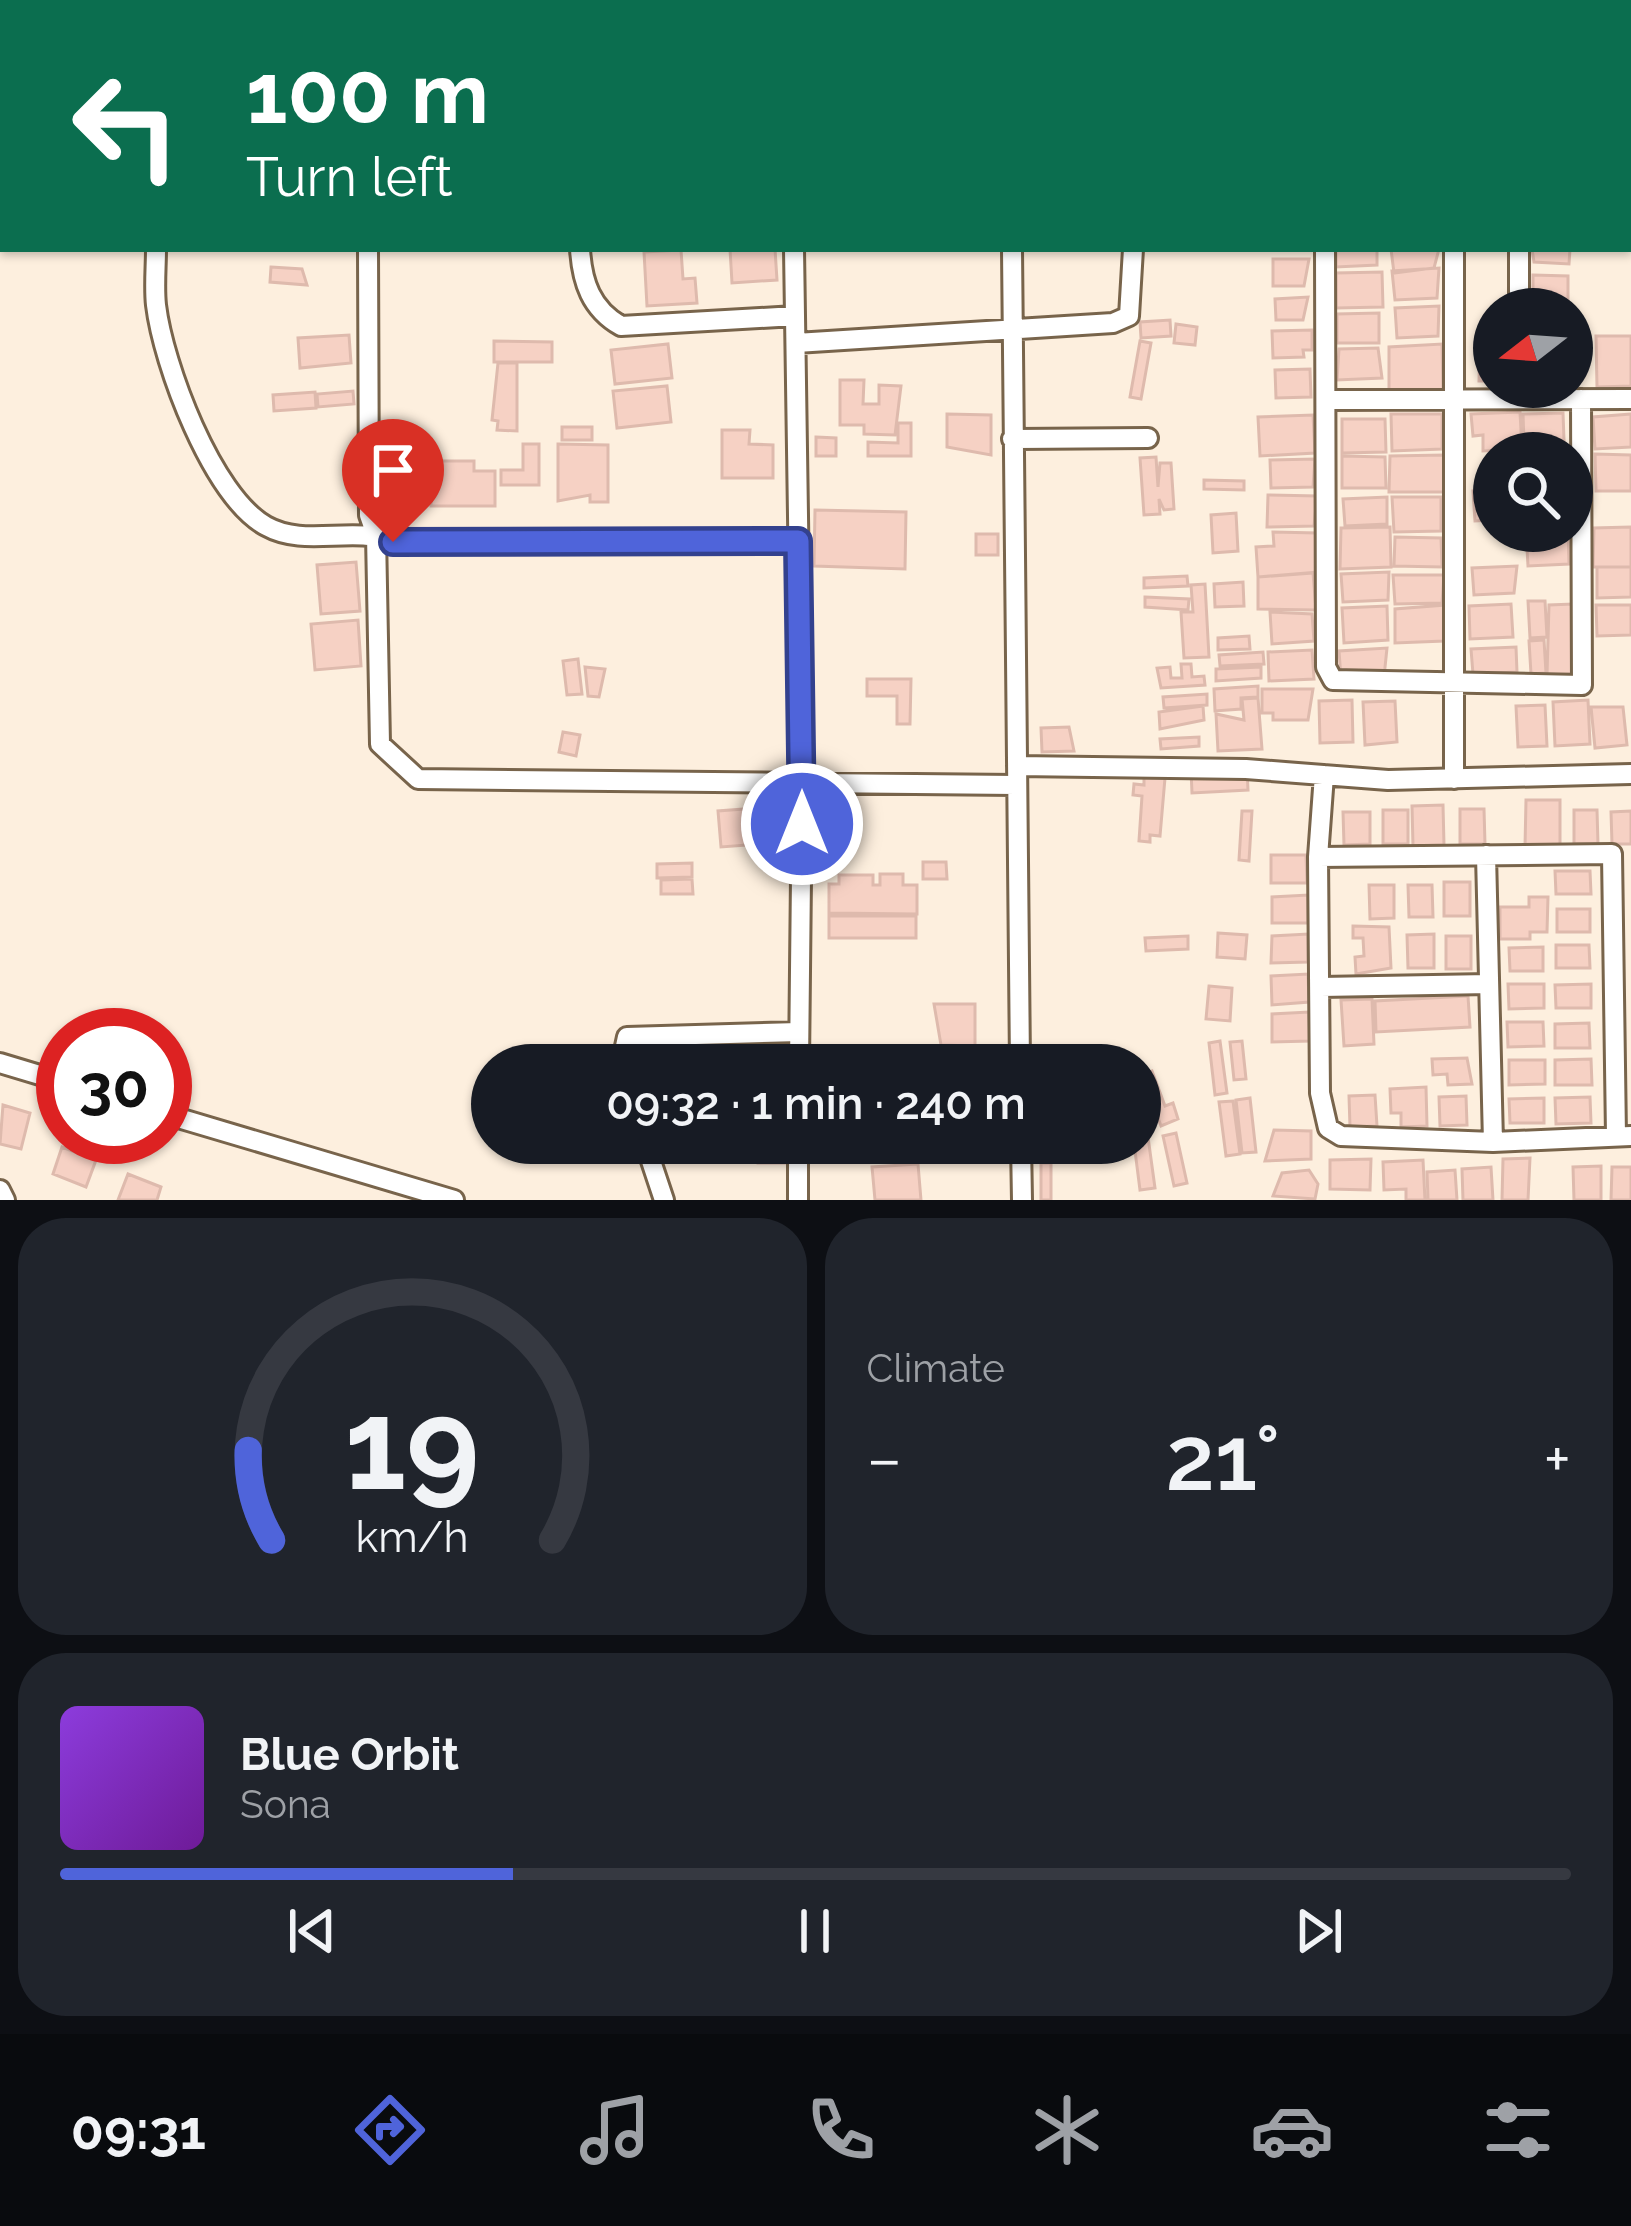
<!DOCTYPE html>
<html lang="en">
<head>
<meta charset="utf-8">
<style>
  :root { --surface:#171b24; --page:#20242c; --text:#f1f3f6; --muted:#9ea1a6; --line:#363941; --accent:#4f64da }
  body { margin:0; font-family:Raleway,sans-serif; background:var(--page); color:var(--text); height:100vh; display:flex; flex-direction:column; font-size:45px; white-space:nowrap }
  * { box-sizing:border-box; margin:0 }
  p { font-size:39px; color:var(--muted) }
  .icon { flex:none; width:66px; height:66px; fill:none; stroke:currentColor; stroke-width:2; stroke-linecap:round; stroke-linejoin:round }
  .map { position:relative; height:1200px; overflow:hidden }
  .drawer { display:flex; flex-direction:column; gap:18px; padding:18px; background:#0d0f14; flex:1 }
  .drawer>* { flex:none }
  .hud { position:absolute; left:0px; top:0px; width:1632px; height:252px; box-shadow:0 3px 9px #0004; background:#0b6e4f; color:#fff; overflow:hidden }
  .needle { width:78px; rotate:253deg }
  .fabs { position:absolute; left:1473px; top:288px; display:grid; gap:24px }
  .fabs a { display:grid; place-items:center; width:120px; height:120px; border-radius:50%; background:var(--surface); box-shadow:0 3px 9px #0004; font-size:60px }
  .speed { position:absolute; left:36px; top:1008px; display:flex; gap:24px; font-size:60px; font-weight:700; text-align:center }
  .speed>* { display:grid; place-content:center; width:156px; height:156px; border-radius:50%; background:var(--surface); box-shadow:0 3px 9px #0004; line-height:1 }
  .speed .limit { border:18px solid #d22; background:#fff; color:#111 }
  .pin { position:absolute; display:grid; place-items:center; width:102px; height:102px; color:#fff; margin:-123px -51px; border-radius:50% 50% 50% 0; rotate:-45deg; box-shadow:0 0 12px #0007 }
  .pin .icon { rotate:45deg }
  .me { position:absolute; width:132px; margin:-66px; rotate:0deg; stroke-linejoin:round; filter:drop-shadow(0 0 9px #0008) }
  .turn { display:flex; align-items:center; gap:42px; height:252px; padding:0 48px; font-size:54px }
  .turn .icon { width:156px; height:156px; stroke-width:2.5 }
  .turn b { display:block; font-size:84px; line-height:102px }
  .big { font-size:90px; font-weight:600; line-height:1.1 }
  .drawer .card { flex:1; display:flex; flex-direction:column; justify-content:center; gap:18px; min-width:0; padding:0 42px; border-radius:48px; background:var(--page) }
  .drawer .dial { align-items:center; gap:0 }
  .dial svg { height:312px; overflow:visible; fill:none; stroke:var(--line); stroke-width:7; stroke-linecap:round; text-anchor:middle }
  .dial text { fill:var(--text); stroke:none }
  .song { display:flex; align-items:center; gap:36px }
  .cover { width:144px; height:144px; border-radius:18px; background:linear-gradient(135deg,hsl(270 70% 55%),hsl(280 70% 35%)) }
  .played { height:12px; border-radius:6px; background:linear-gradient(90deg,var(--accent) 30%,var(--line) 30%) }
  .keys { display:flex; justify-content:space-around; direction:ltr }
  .heat { display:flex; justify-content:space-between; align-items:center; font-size:66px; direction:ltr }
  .drawer .tiles { flex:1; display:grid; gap:18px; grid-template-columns:1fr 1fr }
  .card:last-child { grid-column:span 2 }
  .trip { position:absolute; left:471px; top:1044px; width:690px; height:120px; border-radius:60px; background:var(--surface); box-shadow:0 3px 9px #0004; font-weight:600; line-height:120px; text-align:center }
  .tab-bar { display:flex; height:192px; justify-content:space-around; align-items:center; background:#090b0e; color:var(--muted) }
  .tab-bar .icon { width:84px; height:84px }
  .tab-bar .current { color:var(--accent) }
  .tab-bar b { font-size:54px; color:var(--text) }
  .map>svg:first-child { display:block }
  .building { fill:#f6d1c4; stroke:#debaad; stroke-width:3 }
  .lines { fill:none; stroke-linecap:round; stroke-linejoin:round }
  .street-casing { stroke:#78644b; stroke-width:24 }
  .street { stroke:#fff; stroke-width:18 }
  .route-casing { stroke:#33418e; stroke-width:30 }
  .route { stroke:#4f64da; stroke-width:21 }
</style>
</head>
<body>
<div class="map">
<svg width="1631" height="1200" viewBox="0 0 1631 1200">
  <rect width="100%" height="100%" fill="#fdefde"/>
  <path class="building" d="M730 249H775L777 280 732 283Z
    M1336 249H1377V265L1336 267Z
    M1391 249H1439L1434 268 1394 273Z
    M1532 249H1570L1569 264 1534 262Z
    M681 250 683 279 695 278 697 303 647 306 644 252Z
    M1273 259H1309L1304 286H1273Z
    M271 267 302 269 307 285 270 282Z
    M1439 268 1437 298 1395 300 1392 271Z
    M1382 272 1383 307 1336 308V273Z
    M1533 275 1568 276V302L1533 301Z
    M1308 297 1303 320H1276L1275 299Z
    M1439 306 1438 336 1397 338 1395 308Z
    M1379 313V343H1337V314Z
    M1170 320 1171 336 1141 338 1140 322Z
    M1176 324 1197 327 1195 345 1174 343Z
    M1312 330V350H1303L1304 357 1273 358 1272 331Z
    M349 335 351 363 300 368 298 338Z
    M1596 336H1631V386L1597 387Z
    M1480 340H1494V381H1479Z
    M494 341 552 342V362H494Z
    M1140 341 1151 343 1141 399 1130 397Z
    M668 344 672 378 615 384 611 350Z
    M1442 344 1443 390H1389V347Z
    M1378 348 1382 378 1337 380 1339 349Z
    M498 363H517V431L497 430 498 421 492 420Z
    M1310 369 1311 397 1276 398 1275 370Z
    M840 380H864L863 404H879V385L901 386 895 435 864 434V425H840Z
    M667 386 671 422 617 428 613 391Z
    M353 391 354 404 318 407 317 394Z
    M315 392 316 408 274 411 273 395Z
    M1520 412 1522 449 1483 451V435L1473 436 1471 414Z
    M1563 413 1564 440 1524 442 1523 414Z
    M947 414 991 415V455L947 447Z
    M1391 414H1442V449L1392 451Z
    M1631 414V447L1595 449 1593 417Z
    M1313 415 1315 453 1260 456 1258 417Z
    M1342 419H1385L1386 452 1342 453Z
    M898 423H911V456H868V442L898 443Z
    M562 427H592V440H562Z
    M722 430H750L749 444 773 445V478H722Z
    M816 437 836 438V456H816Z
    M523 444H539V485H501V470H523Z
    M558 444 608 445V502H590V495L558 501Z
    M1595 454 1631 455V491H1596Z
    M1444 455V492H1389L1390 456Z
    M1342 456 1385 457 1386 488H1342Z
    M1156 457 1158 487 1160 463H1171L1174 509 1164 510 1159 499 1160 514 1144 515 1140 458Z
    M1315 459 1313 487 1271 488 1270 460Z
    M423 461H474V471H495V506H431V499H423Z
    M1204 480 1244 481V490L1204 489Z
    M1473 491H1494V520L1475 521Z
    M1268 495 1317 496 1314 526 1267 527Z
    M1387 497V524L1345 526 1343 499Z
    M1392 497H1441V531L1394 532Z
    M815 510 906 512 905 569 814 566Z
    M1236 513 1238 551 1213 553 1211 515Z
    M1390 527 1391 567 1340 569 1341 528Z
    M1631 527V567H1593L1594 528Z
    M1526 531H1568L1569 564 1528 566Z
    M1273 532 1317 533 1319 572 1258 577 1256 547 1274 546Z
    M976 534H998V555H976Z
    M1395 537 1441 538 1442 567 1394 566Z
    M356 562 360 611 321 614 317 565Z
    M1517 566 1514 593 1474 595 1472 568Z
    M1597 567H1631V597L1597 598Z
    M1389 572 1388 600 1343 602 1341 574Z
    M1313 573 1316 610 1258 609V577Z
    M1393 575H1444L1442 603 1395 604Z
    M1187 576 1188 586 1144 588V578Z
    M1243 582 1244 606 1215 607 1214 584Z
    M1205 584 1209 657 1184 658 1181 612H1193L1191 585Z
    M1145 597 1189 599 1188 610 1145 607Z
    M1528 601H1545L1547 637 1530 638Z
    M1511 604 1513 637 1470 639 1469 606Z
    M1573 604 1576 674 1547 675 1549 605Z
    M1446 605 1444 641 1395 643V609Z
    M1596 605H1631V635L1597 636Z
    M1387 606 1388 640 1344 643 1342 608Z
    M1270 612 1312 614 1314 641 1272 644Z
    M358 620 361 666 315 670 311 624Z
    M1249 636 1250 649 1218 650V638Z
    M1544 640 1546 673 1531 674 1529 641Z
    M1516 647 1517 672 1473 674 1471 649Z
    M1387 648 1384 677 1341 678 1339 651Z
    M1312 650 1314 679 1269 681 1268 652Z
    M1263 652 1264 664 1220 666 1219 655Z
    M578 659 582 694 567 695 563 661Z
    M1181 664H1191L1192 677 1204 676 1205 685 1161 688 1157 668 1170 667 1171 678H1182Z
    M585 667 605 669 599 697 588 696Z
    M1261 667V678L1216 681V669Z
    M867 679H911L910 724H897V696H867Z
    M1258 686V697L1241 698V709L1215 711 1214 689Z
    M1262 689H1313L1308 720H1273V713H1262Z
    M1207 694V705L1164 708 1163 697Z
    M1258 698 1262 749 1218 751 1216 714 1244 720 1242 699Z
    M1352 700 1353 742 1320 743 1319 701Z
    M1588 700 1590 744 1555 746 1553 702Z
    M1395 701 1397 742 1365 745 1363 702Z
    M1545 705 1547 746 1518 747 1516 706Z
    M1203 706 1204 720 1160 729 1159 712Z
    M1591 707H1623L1627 745 1595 748Z
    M1069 727 1074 751 1042 752 1041 728Z
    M563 732 580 735 576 756 559 752Z
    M1199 737V746L1161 749 1160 739Z
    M1247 768 1248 790 1192 793 1191 770Z
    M1144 776 1165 778 1160 836 1150 835V842L1139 841 1142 796 1133 795 1134 784 1144 785Z
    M1526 800H1560V847H1525Z
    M1443 805 1444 845 1413 846 1412 806Z
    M783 806 786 842 721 847 718 811Z
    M1460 809H1484L1485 844H1460Z
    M1383 810H1408V844H1383Z
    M1574 810H1597L1598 844H1574Z
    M1242 811H1252L1249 861 1239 860Z
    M1631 811V844H1612L1611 812Z
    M1343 812H1370V844L1344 845Z
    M1271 855H1306L1307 883H1271Z
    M923 862H946L947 879H923Z
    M692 863V877L657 878V864Z
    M1555 871H1590L1591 894H1556Z
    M880 874H903V885H917V914L829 913V884H839V875H873V885H880Z
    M692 879 693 894H661V880Z
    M1444 882H1470V916H1444Z
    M1369 885H1394V918L1370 919Z
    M1408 885H1432L1433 917H1409Z
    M1308 895V923H1272V897Z
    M1529 897H1548L1547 932H1530V939H1500V907H1529Z
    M1557 909H1590V932H1557Z
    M829 916H916V938H829Z
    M1353 926 1389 927 1391 968 1356 974 1355 957 1364 956 1363 938H1353Z
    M1218 933 1247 935 1245 959 1217 957Z
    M1308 934V962L1271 963 1272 936Z
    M1434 934V968H1408L1407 935Z
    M1188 936V949L1146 951 1145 938Z
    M1446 936H1471V969H1446Z
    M1556 945H1589L1590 968H1556Z
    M1543 947V971H1510L1509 948Z
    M1308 974 1309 1002 1272 1005 1271 976Z
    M1508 984H1544V1008L1509 1009Z
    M1591 984V1008H1556L1555 985Z
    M1209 986 1232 988 1230 1021 1206 1019Z
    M1468 996 1470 1027 1376 1032 1375 1001Z
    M1372 999 1374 1044 1344 1046 1341 1000Z
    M934 1004H975V1046L941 1045Z
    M1309 1012 1310 1041 1272 1042V1014Z
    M1507 1022H1543L1544 1046 1508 1047Z
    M1589 1023 1590 1048H1555V1024Z
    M1220 1041 1227 1093 1215 1095 1209 1043Z
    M1242 1041 1246 1079 1234 1080 1230 1042Z
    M951 1051H992V1065H951Z
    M1467 1058 1472 1084 1448 1085 1447 1074 1433 1075 1432 1059Z
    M1591 1059 1592 1085H1555V1060Z
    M1509 1060H1545V1084L1509 1085Z
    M1152 1071 1165 1106 1173 1103 1178 1119 1161 1126 1153 1104 1145 1107 1142 1099 1150 1096 1142 1075Z
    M1426 1087 1427 1126 1401 1127V1113H1391L1390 1089Z
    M1375 1095 1377 1126 1350 1127 1349 1096Z
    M1466 1096 1467 1125 1440 1126 1439 1097Z
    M1590 1097 1591 1123 1556 1124 1555 1098Z
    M1250 1098 1256 1152 1242 1153 1236 1100Z
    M1544 1098V1123H1510L1509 1099Z
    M1233 1101 1240 1154 1226 1156 1219 1102Z
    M3 1105 30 1113 21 1149 0 1144Z
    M1274 1130 1311 1131V1159L1265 1161Z
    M1176 1133 1187 1183 1174 1186 1163 1136Z
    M1148 1137 1155 1188 1140 1190 1134 1143Z
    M757 1143H793V1163H758Z
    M62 1147 96 1160 86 1187 53 1174Z
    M1530 1158 1528 1200H1502L1503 1159Z
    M1371 1159 1370 1190 1330 1189V1160Z
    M1423 1160 1425 1200H1406V1189L1384 1190 1383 1162Z
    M1041 1163H1051V1200H1041Z
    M918 1164 921 1200H875L872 1167Z
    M1601 1166V1200H1574L1573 1167Z
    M1491 1167 1493 1200H1463L1462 1169Z
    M1612 1167H1631V1200H1611Z
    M1309 1170 1318 1184 1315 1199 1273 1196 1282 1173Z
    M1455 1170 1457 1200H1428L1427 1172Z
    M128 1174 161 1187 157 1200H118Z"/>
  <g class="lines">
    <g class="street-casing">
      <path id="street" d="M158 0V3
        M791 0V3
        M1007 0V3
        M1128 0 1129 3
        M1320 0V3
        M1452 0V3
        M1575 0V3
        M575 3V0
        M1629 17H1631
        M0 114H3
        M156 249C156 267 154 287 156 305 163 364 212 496 266 526 305 548 353 525 393 542L798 541
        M368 249 369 515 376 535 380 744 418 779 1016 785
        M580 249C582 282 591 309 621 326L795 316
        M794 249 802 783 799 1065
        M1012 249 1020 1065
        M1325 249 1326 667 1333 680 1582 685 1581 399
        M1454 249V779
        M1519 249V309
        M796 343 1113 323 1129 316 1133 249
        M1327 400 1631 399
        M1012 439 1148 438
        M1017 766 1246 769 1388 780 1631 774
        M1324 775 1318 857 1320 1093 1328 1128 1341 1136 1493 1142 1631 1136
        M1486 855 1493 1142
        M1318 857 1612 854 1616 1136
        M1321 987 1489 984
        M0 1063 63 1082
        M621 1065 627 1037 799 1032
        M165 1114 454 1200
        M645 1143 664 1200
        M1021 1143 1022 1200
        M0 1190 5 1200
        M798 1200V1143"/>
    </g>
    <use href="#street" class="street"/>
  </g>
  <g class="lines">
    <g class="route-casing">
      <path id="route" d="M393 542 798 541 802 824"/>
    </g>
    <use href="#route" class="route"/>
  </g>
</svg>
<div class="fabs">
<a><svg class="needle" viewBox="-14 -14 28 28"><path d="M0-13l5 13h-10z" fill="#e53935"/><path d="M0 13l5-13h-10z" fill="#9ea1a6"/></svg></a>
<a><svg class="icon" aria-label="search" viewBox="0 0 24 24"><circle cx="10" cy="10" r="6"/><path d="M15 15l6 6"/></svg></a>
</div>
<div class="speed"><div class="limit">30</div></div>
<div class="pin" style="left:393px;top:542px;background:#d93025"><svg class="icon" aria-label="arrive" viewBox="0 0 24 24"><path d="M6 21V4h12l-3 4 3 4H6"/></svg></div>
<svg class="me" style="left:802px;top:824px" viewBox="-20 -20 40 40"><circle r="17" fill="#4f64da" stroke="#fff" stroke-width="3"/><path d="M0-11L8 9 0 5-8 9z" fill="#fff"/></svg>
<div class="trip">09:32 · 1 min · 240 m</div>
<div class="hud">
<div class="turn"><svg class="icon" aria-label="left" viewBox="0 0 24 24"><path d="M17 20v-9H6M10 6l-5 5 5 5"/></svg><div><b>100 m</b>Turn left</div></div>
</div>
</div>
<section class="drawer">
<div class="tiles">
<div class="card dial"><svg viewBox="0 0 100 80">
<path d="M14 69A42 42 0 1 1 86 69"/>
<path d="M14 69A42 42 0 0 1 8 46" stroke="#4f64da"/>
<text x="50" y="56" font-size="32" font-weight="700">19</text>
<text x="50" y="72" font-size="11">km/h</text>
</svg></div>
<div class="card"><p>Climate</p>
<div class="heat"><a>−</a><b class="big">21°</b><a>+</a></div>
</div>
<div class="card">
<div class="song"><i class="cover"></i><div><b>Blue Orbit</b><p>Sona</p></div></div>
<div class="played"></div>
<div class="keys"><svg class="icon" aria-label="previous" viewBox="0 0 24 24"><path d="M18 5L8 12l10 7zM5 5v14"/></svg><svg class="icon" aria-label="pause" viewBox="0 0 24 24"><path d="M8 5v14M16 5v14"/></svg><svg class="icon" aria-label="next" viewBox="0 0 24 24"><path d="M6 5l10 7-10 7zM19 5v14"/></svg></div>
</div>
</div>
</section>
<nav class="tab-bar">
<b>09:31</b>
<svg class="icon current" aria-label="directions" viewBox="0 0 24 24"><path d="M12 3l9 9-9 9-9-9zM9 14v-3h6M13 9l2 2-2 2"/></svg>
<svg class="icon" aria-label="music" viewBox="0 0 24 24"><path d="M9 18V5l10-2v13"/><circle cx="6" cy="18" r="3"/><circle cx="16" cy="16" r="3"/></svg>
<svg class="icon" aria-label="phone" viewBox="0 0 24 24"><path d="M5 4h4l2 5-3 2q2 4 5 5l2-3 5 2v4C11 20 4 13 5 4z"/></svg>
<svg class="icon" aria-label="climate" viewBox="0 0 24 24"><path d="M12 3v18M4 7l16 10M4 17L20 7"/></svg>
<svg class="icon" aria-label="car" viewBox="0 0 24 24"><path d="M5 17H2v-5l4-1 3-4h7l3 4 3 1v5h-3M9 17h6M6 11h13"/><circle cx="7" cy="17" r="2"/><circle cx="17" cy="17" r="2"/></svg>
<svg class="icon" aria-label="filters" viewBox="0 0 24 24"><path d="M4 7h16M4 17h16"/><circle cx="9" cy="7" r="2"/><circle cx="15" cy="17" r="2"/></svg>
</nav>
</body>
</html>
